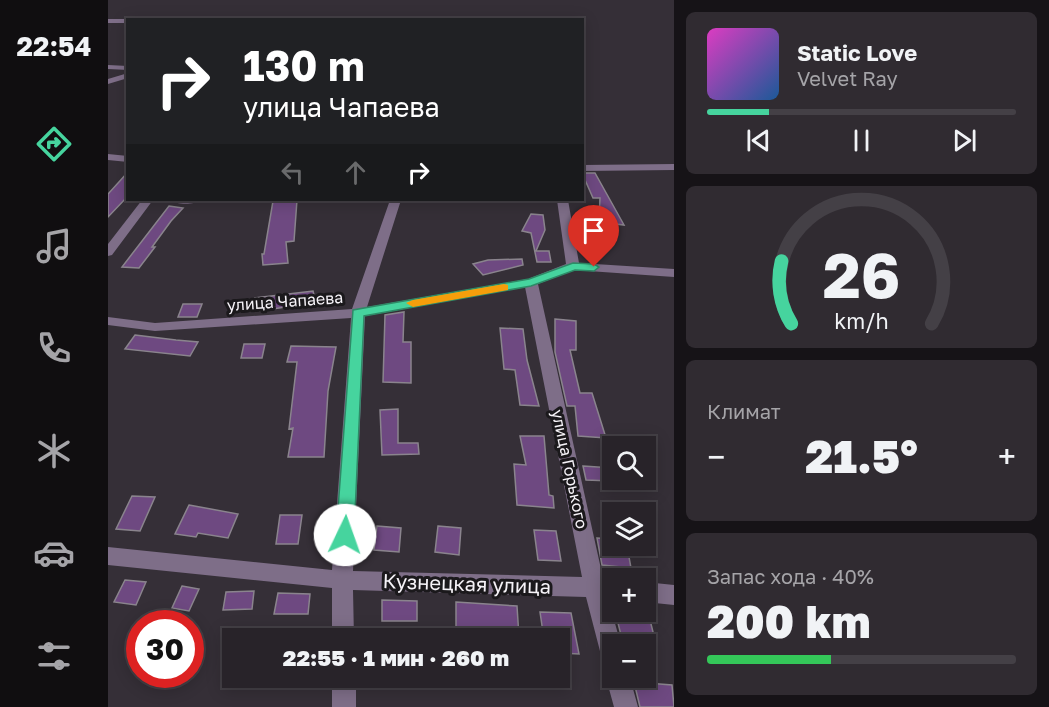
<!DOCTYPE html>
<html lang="ru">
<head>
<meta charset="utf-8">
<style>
  :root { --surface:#282329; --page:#302b31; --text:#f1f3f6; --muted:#a5a4a8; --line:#444046; --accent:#46d49e }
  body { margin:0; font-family:"Golos Text",sans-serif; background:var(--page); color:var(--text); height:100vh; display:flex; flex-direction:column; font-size:22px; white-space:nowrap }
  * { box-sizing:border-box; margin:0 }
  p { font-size:20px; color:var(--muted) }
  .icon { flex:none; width:33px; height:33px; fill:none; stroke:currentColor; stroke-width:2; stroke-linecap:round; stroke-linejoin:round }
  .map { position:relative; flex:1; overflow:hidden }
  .drawer { display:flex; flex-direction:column; gap:12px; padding:12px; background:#161317; width:375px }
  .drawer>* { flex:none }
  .hud { position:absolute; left:18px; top:18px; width:458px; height:183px; border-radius:0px; box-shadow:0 3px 15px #0003,0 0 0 2px var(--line); background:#202124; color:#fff; overflow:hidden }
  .controls { position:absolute; left:494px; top:436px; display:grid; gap:12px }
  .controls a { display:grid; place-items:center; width:54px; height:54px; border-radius:0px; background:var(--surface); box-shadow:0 3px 15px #0003,0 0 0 2px var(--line); font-size:30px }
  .speed { position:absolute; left:18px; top:610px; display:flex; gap:12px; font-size:30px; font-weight:700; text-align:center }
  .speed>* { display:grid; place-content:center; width:78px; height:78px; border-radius:50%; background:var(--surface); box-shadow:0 3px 15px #0003,0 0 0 2px var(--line); line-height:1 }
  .speed .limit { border:9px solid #d22; background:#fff; color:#111 }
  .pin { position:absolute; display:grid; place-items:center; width:51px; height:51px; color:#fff; margin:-62px -26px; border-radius:50% 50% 50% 0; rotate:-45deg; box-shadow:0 0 6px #0007 }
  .pin .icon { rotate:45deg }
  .me { position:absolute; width:66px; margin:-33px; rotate:3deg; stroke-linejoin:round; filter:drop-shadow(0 0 4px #0008) }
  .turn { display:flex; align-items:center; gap:21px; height:126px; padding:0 18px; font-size:27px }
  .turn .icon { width:78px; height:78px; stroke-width:2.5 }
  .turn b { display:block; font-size:42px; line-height:51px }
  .lanes { display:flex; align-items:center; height:57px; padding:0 18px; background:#0003; justify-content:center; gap:30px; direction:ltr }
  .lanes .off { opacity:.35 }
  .big { font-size:45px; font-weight:800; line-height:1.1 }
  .drawer .card { flex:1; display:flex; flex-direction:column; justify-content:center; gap:9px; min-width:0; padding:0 21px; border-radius:9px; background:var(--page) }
  .drawer .dial { align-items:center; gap:0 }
  .dial svg { height:156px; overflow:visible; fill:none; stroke:var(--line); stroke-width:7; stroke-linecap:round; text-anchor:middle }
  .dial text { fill:var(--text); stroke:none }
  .song { display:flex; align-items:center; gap:18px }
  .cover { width:72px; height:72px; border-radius:9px; background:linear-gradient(135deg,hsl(310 70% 55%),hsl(210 70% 35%)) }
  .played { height:6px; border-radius:3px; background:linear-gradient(90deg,var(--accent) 20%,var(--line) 20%) }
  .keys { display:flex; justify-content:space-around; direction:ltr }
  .heat { display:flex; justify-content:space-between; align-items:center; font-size:33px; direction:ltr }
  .charge { height:9px; border-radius:4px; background:linear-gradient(90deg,#34c759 40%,var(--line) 0) }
  .trip { position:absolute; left:114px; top:628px; width:348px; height:60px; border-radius:0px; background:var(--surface); box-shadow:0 3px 15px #0003,0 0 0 2px var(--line); font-weight:800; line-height:60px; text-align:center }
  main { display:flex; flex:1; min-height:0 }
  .dock { display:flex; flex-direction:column; width:108px; justify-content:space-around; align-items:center; background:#100e10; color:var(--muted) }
  .dock .icon { width:42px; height:42px }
  .dock .selected { color:var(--accent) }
  .dock b { font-size:27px; color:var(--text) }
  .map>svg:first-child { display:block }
  .building { fill:#6e4981; stroke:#8a848d; stroke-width:1.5 }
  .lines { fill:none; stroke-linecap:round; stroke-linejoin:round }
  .minor { fill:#7e6e88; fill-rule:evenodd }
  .route { fill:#46d49e; stroke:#2e8a67; stroke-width:1.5 }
  .slow { fill:#f59e0b }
  .labels { text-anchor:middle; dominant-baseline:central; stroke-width:6; stroke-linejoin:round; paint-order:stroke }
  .street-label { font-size:16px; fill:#f6f3f8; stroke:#1b191c }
  .near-street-label { font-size:20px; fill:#f6f3f8; stroke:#1b191c }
</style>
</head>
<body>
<main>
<nav class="dock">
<b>22:54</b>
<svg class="icon selected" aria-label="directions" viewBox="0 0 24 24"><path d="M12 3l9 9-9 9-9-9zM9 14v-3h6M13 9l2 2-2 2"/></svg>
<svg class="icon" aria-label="music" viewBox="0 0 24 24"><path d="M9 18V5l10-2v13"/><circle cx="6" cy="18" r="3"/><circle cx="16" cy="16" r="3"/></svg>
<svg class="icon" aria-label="phone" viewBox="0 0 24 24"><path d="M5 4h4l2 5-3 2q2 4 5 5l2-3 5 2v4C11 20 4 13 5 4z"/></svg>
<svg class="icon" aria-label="climate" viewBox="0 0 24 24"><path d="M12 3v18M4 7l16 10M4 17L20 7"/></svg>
<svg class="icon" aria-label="car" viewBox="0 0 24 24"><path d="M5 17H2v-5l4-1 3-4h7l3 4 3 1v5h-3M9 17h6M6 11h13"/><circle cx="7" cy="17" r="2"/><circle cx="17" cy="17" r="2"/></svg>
<svg class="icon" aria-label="filters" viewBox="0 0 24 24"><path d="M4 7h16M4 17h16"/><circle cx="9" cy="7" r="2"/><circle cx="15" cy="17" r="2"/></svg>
</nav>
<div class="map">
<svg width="566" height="707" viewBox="0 0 566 707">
  <rect width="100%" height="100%" fill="#352f37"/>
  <path class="building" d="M20 172V196L0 217V194Z
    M474 173H487L516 225 491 222 492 198H485Z
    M189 200 186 241 178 242 180 263 155 265 154 254H156L165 201Z
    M61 206 75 208 63 221 44 247H47L31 268 14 267Z
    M423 214 435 215 437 230 428 251H441L443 262H429L423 233 414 231Z
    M414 259 415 265 375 275 365 264 380 260Z
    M205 291 207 299 190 303 191 305 152 311 147 298Z
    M75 304H94L89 317H70Z
    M296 312 295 342H303V383L275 382 277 315Z
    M447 319 468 321V350H462L472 393H484L498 438 470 436 467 406H459L447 352Z
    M392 328 415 329 419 360 431 406 412 405 407 370 396 369Z
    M27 335 68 340 90 342 82 356 17 349Z
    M136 344H157L154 358H133Z
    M183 346 228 347 220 391 216 457H180L185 428 181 429 189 362H179Z
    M290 409V443H310L311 454 274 455 272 410Z
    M412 436H436L441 495 445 496 446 508 409 505 406 464 418 465Z
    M475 466 504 468V481L478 480Z
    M24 496 47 497 32 531 8 529Z
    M81 505 130 514 120 538 90 533 88 537 67 534Z
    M172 515H194L190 544H168Z
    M269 526 293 528 291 552 266 550Z
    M330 526 353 528 351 555 327 552Z
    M426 530 448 531 453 561 430 560Z
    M489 538 504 539V546H519L523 568 494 565Z
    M17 580 38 582 28 605 6 602Z
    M74 586 91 589 81 611 64 608Z
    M146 591 144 609 115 610 118 592Z
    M170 593 202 594 200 614H166Z
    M274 600 309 601V621H274Z
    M348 602 409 606 411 637 348 633Z
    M432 612 463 613 471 654 452 653V639H436Z
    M509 619 542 620 548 644 515 643Z
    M526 682 564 685 566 707H532Z"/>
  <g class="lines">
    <path class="minor" d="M0 19H20L22 20H20V23H0Z
      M0 65 20 66V70L0 69Z
      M20 73V78L0 84V79Z
      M0 154 20 156V162L0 160Z
      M566 164V170L474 171V165Z
      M34 200H45L4 255 0 256V244Z
      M62 200H93C86 205 69 205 62 200Z
      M282 200H293L259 307 420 279 458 264 449 200H460L471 263 566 269V277L466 270 430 284 495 578 506 579 504 598H500L513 645H504V666L496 663 493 655 478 597 245 590 246 639H224V588L0 565V547L224 570 243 318 47 331 0 325V317L47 323 244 309ZM417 287 474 577 245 571 257 316Z
      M537 582 566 585V605L537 602Z
      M504 669V678H522L530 707H506L498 678Z
      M224 678H248V707H224Z"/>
  </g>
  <path class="route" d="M465 263 486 264 491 267 486 271 467 270 423 286 256 316 246 535 243 541 237 543 231 541 228 535 245 310 421 279Z"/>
  <path class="slow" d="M396 284 400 285V290L305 307 298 303 305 300Z"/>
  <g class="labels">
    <g class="street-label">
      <text transform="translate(177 301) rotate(-4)">улица Чапаева</text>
      <text transform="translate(462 469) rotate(78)">улица Горького</text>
    </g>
    <g class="near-street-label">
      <text transform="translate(359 583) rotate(2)">Кузнецкая улица</text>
    </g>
  </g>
</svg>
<div class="controls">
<a><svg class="icon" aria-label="search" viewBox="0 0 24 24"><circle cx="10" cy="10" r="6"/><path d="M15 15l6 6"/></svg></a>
<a><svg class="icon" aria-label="layers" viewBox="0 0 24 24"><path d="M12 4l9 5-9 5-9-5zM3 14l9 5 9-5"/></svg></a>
<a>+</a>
<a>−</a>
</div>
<div class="speed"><div class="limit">30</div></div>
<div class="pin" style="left:486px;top:267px;background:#d93025"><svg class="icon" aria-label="arrive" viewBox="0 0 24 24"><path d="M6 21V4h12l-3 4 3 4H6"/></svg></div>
<svg class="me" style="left:237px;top:535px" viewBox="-20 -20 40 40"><circle r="19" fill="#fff"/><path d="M0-13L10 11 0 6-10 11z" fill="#46d49e"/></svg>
<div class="trip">22:55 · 1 мин · 260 m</div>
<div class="hud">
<div class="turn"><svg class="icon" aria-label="right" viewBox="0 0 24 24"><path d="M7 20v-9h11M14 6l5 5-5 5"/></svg><div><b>130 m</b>улица Чапаева</div></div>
<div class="lanes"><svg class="icon off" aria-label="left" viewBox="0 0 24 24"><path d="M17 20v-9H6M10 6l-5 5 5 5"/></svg><svg class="icon off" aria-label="ahead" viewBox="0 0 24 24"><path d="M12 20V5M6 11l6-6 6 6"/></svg><svg class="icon" aria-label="right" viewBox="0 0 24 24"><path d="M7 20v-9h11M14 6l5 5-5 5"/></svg></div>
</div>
</div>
<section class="drawer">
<div class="card">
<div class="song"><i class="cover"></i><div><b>Static Love</b><p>Velvet Ray</p></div></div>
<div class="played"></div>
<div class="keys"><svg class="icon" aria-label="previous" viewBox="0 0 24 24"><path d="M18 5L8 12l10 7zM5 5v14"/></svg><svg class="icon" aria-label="pause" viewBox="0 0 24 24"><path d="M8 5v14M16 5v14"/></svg><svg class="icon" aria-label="next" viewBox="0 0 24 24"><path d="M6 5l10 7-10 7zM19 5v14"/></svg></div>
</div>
<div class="card dial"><svg viewBox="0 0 100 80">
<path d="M14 69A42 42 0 1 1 86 69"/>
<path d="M14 69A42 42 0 0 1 9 37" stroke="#46d49e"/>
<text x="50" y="56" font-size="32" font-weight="700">26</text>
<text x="50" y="72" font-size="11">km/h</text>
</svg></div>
<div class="card"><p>Климат</p>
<div class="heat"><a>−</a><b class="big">21.5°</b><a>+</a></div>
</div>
<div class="card"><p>Запас хода · 40%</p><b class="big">200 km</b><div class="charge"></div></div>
</section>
</main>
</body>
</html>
